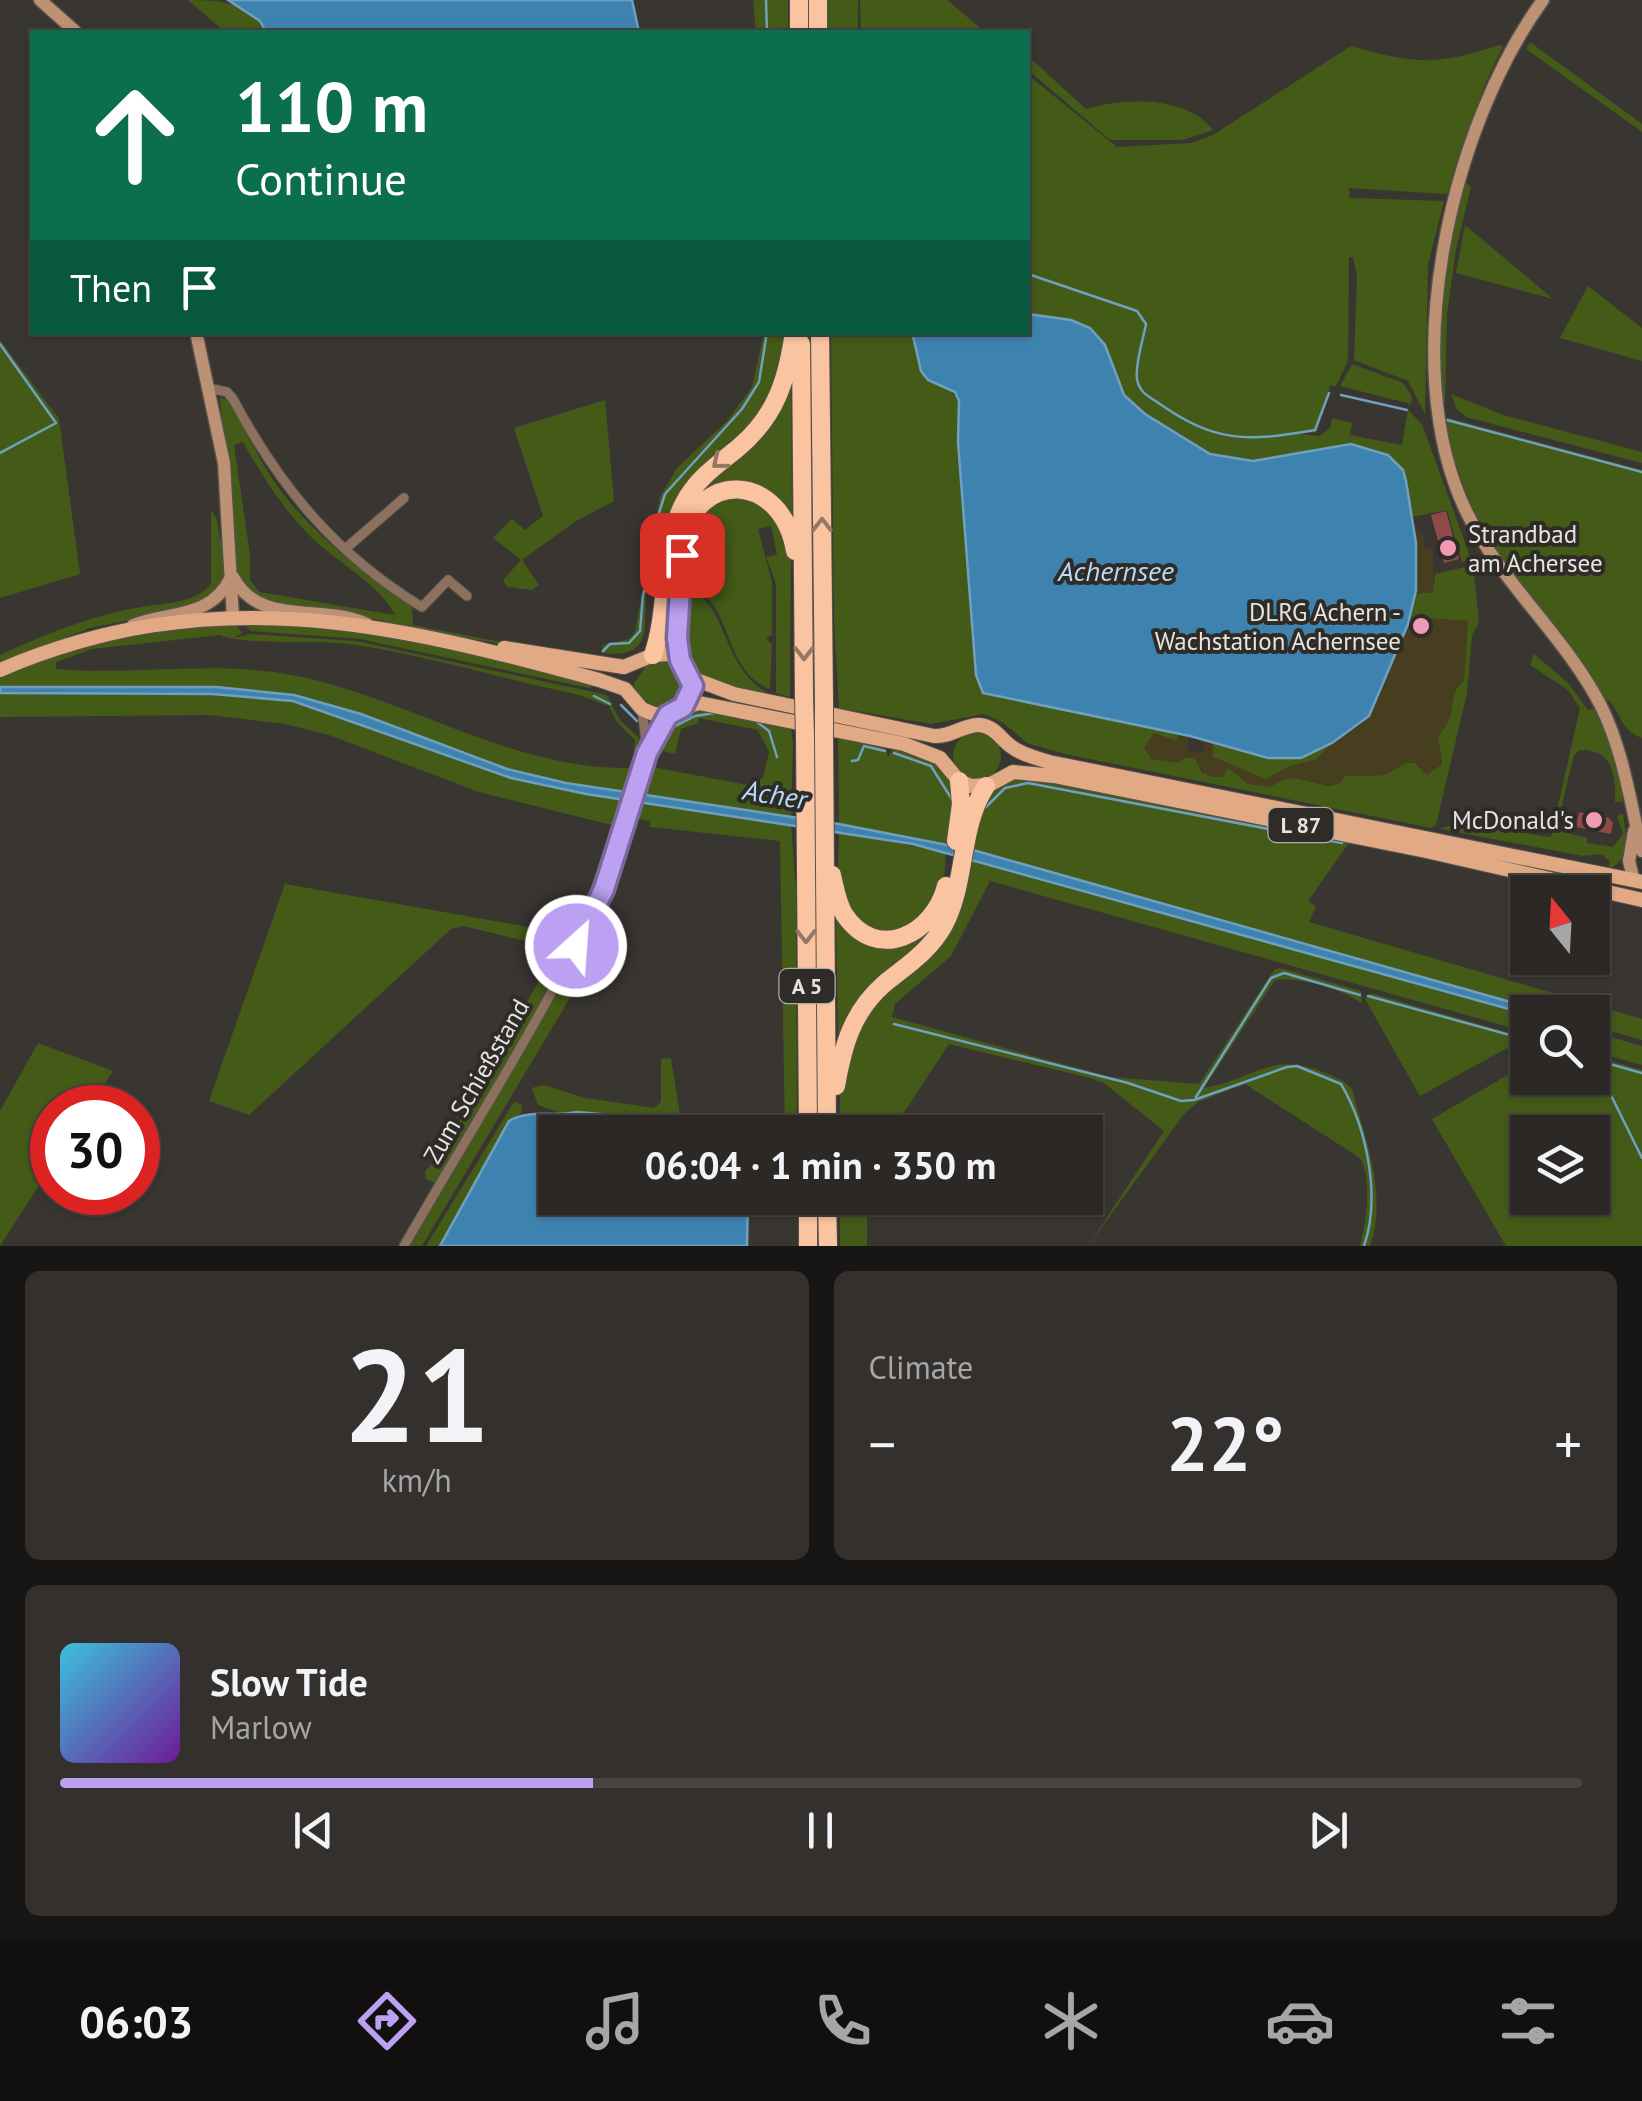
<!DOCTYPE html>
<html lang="en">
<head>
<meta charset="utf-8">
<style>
  :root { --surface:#2b2826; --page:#33302e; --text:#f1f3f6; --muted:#a6a6a7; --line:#474443; --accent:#bca0f2 }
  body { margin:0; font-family:"PT Sans",sans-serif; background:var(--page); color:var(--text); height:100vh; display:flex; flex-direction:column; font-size:38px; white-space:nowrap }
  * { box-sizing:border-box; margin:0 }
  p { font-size:32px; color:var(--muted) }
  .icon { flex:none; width:55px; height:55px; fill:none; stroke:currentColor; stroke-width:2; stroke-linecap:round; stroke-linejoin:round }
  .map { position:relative; height:1246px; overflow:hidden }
  .side { display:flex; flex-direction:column; gap:25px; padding:25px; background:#181615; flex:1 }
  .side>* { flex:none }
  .banner { position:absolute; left:30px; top:30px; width:1000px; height:305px; border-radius:0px; box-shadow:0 2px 8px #0004,0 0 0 2px var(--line); background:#0b6e4f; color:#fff; overflow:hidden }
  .needle { width:65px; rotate:342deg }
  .buttons { position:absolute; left:1510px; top:875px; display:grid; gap:20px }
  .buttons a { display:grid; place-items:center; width:100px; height:100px; border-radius:0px; background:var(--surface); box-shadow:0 2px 8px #0004,0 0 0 2px var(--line); font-size:50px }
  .speed { position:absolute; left:30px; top:1085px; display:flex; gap:20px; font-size:50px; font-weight:700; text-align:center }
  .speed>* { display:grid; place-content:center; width:130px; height:130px; border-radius:50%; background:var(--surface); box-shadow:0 2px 8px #0004,0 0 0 2px var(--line); line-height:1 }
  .speed .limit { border:15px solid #d22; background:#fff; color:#111 }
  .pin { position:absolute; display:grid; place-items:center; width:85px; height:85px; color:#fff; margin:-42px; border-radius:20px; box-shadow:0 5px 15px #0006 }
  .me { position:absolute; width:110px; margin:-55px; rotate:26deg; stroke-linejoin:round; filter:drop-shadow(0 0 8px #0008) }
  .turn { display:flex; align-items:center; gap:35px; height:210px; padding:0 40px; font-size:45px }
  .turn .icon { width:130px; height:130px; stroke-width:2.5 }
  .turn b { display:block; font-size:70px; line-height:85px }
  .then { display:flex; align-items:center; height:95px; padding:0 40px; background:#0003; gap:20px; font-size:38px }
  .big { font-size:75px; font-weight:600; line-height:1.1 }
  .side .tile { flex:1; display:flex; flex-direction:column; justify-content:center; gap:15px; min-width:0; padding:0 35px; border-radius:15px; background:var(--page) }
  .side .dial { align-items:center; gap:0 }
  .dial b { font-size:130px; line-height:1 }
  .song { display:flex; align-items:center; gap:30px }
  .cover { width:120px; height:120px; border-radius:15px; background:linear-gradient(135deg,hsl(190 70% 55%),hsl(280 70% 35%)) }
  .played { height:10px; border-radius:5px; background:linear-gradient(90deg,var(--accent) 35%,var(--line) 35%) }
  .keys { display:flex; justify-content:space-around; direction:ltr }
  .heat { display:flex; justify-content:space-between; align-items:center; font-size:55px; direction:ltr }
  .side .tiles { flex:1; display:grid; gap:25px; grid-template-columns:1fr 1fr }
  .tile:last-child { grid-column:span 2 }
  .trip { position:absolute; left:538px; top:1115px; width:565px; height:100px; border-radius:0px; background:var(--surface); box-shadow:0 2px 8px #0004,0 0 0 2px var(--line); font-weight:600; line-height:100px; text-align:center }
  .tabs { display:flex; height:160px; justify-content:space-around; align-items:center; background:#11100f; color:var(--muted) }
  .tabs .icon { width:70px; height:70px }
  .tabs .active { color:var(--accent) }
  .tabs b { font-size:45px; color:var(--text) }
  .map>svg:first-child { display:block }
  .green { fill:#445b18; fill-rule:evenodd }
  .sand { fill:#463e1e }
  .water { fill:#3e83b0; stroke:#70a0bf; stroke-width:2.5 }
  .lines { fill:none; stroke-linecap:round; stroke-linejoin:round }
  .stream { stroke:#70a0bf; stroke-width:2.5 }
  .building { fill:#914849 }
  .street-casing { stroke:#55524e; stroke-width:11 }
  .secondary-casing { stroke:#55524e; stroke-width:15 }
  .primary-casing { stroke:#55524e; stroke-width:16 }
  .highway-casing { stroke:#55524e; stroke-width:20 }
  .street { stroke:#8d715f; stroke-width:9 }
  .secondary { stroke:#bd9174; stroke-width:12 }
  .primary { stroke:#e2aa84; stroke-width:14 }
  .highway { stroke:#fac4a0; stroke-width:18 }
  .highway-bridge-casing { stroke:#55524e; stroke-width:20; stroke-linecap:butt }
  .highway-bridge { stroke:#fac4a0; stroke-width:18 }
  .oneway { stroke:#947864 }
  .route-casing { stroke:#7a689d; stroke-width:25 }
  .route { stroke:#bca0f2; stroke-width:18 }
  .poi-dot { fill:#f19ab3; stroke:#2f2c28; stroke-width:4 }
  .labels { text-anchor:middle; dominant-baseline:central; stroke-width:8; stroke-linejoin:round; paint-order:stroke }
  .shield { fill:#2f2c28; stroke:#afadaa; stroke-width:2.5 }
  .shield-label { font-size:22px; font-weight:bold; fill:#e6e4e2 }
  .poi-label { font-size:25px; fill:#e6e4e2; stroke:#2f2c28; text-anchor:end }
  .street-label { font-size:25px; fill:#e6e4e2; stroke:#2f2c28 }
  .water-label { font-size:28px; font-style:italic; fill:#b9dbf5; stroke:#2f2c28 }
</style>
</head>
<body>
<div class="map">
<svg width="1642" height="1246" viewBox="0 0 1642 1246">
  <rect width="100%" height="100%" fill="#393632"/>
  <path class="green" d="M188 0C220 0 248 2 266 32H225Z
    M753 0H788V32H756Z
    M828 0H858V32H828Z
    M860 0H947L985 32H861Z
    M1530 42 1642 124V132L1526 49Z
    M1499 45 1503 46 1485 84 1447 194 1349 188 1350 198 1444 201 1428 265 1425 414 1408 381 1354 360 1357 277 1353 257H1349L1348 361 1336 386H1330L1317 432 1298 434 1320 436 1330 428 1332 418 1352 423 1350 435 1402 445 1408 410 1422 424 1471 559 1462 562 1447 510 1412 517 1406 482 1288 457 1253 461 1210 454 1145 414 1124 395 1105 345 1071 320 1028 314V75L1117 147 1191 143 1213 135 1351 46C1414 64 1437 66 1499 45Z
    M1028 56 1086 109C1124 98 1186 95 1213 130L1183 140H1110L1028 70Z
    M1466 183 1471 187 1456 249 1447 314 1445 402 1441 401C1440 334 1437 244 1466 183Z
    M1465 225 1553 299 1456 273Z
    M1588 286 1642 328V361L1560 338Z
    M764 333H789L768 410 710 465 660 583 646 593C644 631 652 659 601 653L603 645 629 639 635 632 660 497 677 468 728 420 752 387Z
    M831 333H914L929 380C966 394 961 406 958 442L983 693 1179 733 1176 742 1154 733 1186 757 1196 759 1202 773 1228 768 1248 783 1293 777 1328 786 1339 784 1345 776 1384 775 1406 763H1415L1427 775 1442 764 1438 737C1457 703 1461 662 1467 621L1410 617 1415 594 1433 592 1435 574 1473 565 1479 622 1472 636 1467 693 1436 825 1431 828 1065 754 1027 743 1002 722 984 714 931 724 839 708 834 622Z
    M0 340 59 419 80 574 0 598Z
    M1352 364 1403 383 1412 397 1411 404 1340 386Z
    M788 385H791L792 518 723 488 680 540 673 582 686 510Z
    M1451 394 1503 415 1642 452V463L1466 417 1456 408Z
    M220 398 229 400C242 423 253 447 266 469 301 526 357 569 412 606L413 625 542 650 446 635 361 616 271 605 256 599 238 575 236 564ZM243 442C262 476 283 509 311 537 334 560 383 587 395 615L259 592 250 580V556L234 445Z
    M605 400 614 501 576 521 522 560 539 585 532 590 507 587 503 580 521 560 493 538 512 519 525 530 543 516 514 428Z
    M1448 418 1642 470V738C1621 730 1622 716 1609 700L1604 702C1534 608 1469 538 1444 420Z
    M730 494 769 504 791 552 790 697 776 693V584L766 557 777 555 771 526 758 529 772 582V635L766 638 772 645 770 689C721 671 735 598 685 585 690 531 679 529 730 494Z
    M211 511 216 517 226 568 223 582 203 605 90 628 0 663V655C48 633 95 614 147 606 168 603 197 602 211 584Z
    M685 588C728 599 720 665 766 692L763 694C679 675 683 671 685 588Z
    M236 624 242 633 234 638 251 634 356 641 607 695 619 719 642 741 638 770 629 774V778H634C610 858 581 930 538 1006L543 1010 601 902 586 971 422 1246H410L444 1187 426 1179 425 1171 434 1162 462 1117 555 952 550 947 463 926 451 929 249 1115 209 1101 285 884 568 934 589 892 612 825 479 792 329 735 285 724 210 715 0 717V678C74 645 154 628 236 624ZM220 635C247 646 314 640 349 644 423 654 502 679 576 694L609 706 617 722 635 740 633 763 628 768C509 769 407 697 292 675 215 660 134 676 56 669V662L92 649Z
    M244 624C366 625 478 655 595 685L589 688 360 639 251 631Z
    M1534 654 1568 683 1588 710 1595 708C1607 737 1625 771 1622 802H1615C1616 775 1613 749 1580 750L1574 755 1558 821 1563 832 1587 838V843L1613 847 1623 834 1617 816 1623 814C1626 835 1632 860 1608 869L1610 862 1602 854 1583 856 1440 829C1468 815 1518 834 1551 837L1580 708 1568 690 1530 665Z
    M660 660 678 667 689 686 677 703 659 709 644 703 633 685 646 666Z
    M694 709 790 723 793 743 791 818 640 795 645 780 651 781 652 776 647 772 652 767 748 785 763 778 769 752 758 730 699 718 698 723 681 729 675 754 659 750 656 744 665 725Z
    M953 756a24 24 0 1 1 48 0a24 24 0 1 1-48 0Z
    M838 734 885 744 888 757 895 747 938 763 956 789 948 845 839 824Z
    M1213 742C1265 757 1281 768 1332 743L1316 760 1290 766 1266 780 1213 757Z
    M1019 777 1351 840 1308 901 1316 906 1309 922 1642 1019V1040L1593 1026 1592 1012H1546L973 850V835L989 792Z
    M638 803 791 825 796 890 797 1132H785L780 841 650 827V821L634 818Z
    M839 832 946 852 944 881 927 919 885 935 857 923 838 879Z
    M971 858 1527 1014V1032L990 881 951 956 895 1004 892 1017 1110 1077 1199 1084 1274 970 1280 968 1361 991 1362 1004C1344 989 1298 976 1275 980L1204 1088C1255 1079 1271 1050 1325 1073 1335 1077 1344 1080 1352 1089 1365 1138 1388 1195 1370 1246H1360C1366 1221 1373 1182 1360 1158L1245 1084 1198 1102 1184 1114 1088 1246 1164 1131 1104 1083 1090 1078 949 1044 891 1132H839L841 1077 863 1013 928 953Z
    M836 912 869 938 942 920 838 1041Z
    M1371 993 1527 1038V1043L1520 1041 1420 1096 1365 999Z
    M1592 1032 1642 1046V1065L1593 1051Z
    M38 1043 113 1071 89 1107 52 1108V1165L0 1246V1111Z
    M1593 1056 1642 1070V1246H1506L1432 1119 1527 1064 1528 1078H1592ZM1528 1132H1592V1198H1528Z
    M671 1058 680 1115 663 1124 624 1116 566 1115 538 1105 532 1088 544 1085 585 1098 654 1108 661 1102V1059Z
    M514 1102 522 1105 521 1114 509 1121 441 1246H426Z
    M840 1198H867V1246H840Z"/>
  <path class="sand" d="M1412 517 1418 534 1423 535 1425 548 1433 549V592L1415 594Z
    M1410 617 1468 621 1464 681C1448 694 1456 707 1448 722 1446 727 1441 732 1438 737L1442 764 1427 775 1415 763H1406L1384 775 1345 776 1339 784C1312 789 1296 767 1271 787L1248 784 1228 768 1223 777C1206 778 1203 773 1195 759L1186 757 1178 763 1151 759 1144 747 1154 733 1176 741 1179 733 1190 736 1187 750 1202 753 1206 741 1213 742V757L1266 779 1290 766 1315 760 1332 743 1360 725Z"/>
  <path class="water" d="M228 0H632L639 32H266L260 21Z
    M1028 314 1071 320 1090 328 1105 345 1124 395 1145 414 1210 454 1253 461 1351 444 1388 455 1403 470 1406 481 1416 543V590L1408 624 1369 716 1332 743 1301 758H1268L1190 736 983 693 976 675 958 442 959 401 955 392 928 380 921 371 913 336 914 332H1028Z
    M0 687H216L294 695 361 714 507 769 566 783 839 824 973 850 1546 1012 1527 1014 913 844 586 794 511 778 293 701 212 694 0 693Z
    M577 1112 624 1116 698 1132H555V1198H748L747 1246H440L509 1121C528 1109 555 1117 577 1112Z"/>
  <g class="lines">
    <path class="stream" d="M766 0 767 32
      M1028 274 1137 311 1146 324C1143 340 1135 363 1137 379 1139 392 1148 396 1157 402 1215 443 1246 442 1315 430L1329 393
      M0 344 56 423 0 453
      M1341 395 1407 410
      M1447 420 1642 472
      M603 651 610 644 629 643 640 631 643 595 654 561 659 513 665 494 742 409 759 382 767 332
      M594 696 610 704
      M621 705 637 721
      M757 722 769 731 777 757
      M666 731 695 716 715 713
      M894 753 931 766 953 801
      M852 761 858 760 864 746 885 751
      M986 807 1005 788 1028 783 1342 843
      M1368 996 1528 1040
      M894 1024 1128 1083 1181 1101 1194 1100 1287 1067 1297 1066 1341 1084C1367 1128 1381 1197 1364 1246
      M1592 1059 1642 1073
      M1592 1066 1601 1075 1642 1158
      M1196 1097 1271 978 1284 973 1360 995"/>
  </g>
  <path class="building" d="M1446 511 1459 559 1444 563 1431 515Z
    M1579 812 1609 818 1613 823 1611 834 1576 827Z"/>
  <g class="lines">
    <g class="street-casing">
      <path id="street" d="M209 388 227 392 233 399C280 487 335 554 422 607L448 580 467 596
        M345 549 404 498
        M642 709 647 750
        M404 1246C471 1129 545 1015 602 893 629 835 636 770 668 715"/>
    </g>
    <g class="secondary-casing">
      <path id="secondary" d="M40 0 76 32
        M1543 0C1451 126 1395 367 1467 513 1502 584 1565 636 1601 706 1624 753 1630 802 1642 851
        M196 332 224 463 233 618
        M233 577C260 628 322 603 367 624
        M133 625C170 611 211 619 231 577
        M1634 881 1629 861 1634 831"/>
    </g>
    <g class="primary-casing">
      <path id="primary" d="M504 648 624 667 653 655 668 654 682 662 694 679 734 694 934 736C952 737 964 724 980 725 996 727 1000 739 1012 747 1022 755 1037 758 1049 762L1642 882
        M0 670C210 580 389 622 599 680L625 689 642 709 656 715 699 703 904 744 940 758 959 781 971 786 989 785 1013 772 1054 776 1426 851 1642 900"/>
    </g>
    <g class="highway-casing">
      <path id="highway" d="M799 0V32
        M818 0V32
        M820 332 824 702
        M801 344 804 698
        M683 545C694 468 782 472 795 551
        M679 586 680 660
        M653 655C670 606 660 548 684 503 696 479 717 465 738 448 776 416 787 380 794 332
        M805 735 808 1132
        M824 739 827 1132
        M956 841 961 804 959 781
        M832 875C835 888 837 902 844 914 877 964 934 934 946 886
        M836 1086C843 1046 852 1012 884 984 906 966 930 951 944 925 967 882 959 827 986 786
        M808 1198V1246
        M827 1198 828 1246"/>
    </g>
    <use href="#street" class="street"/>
    <use href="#secondary" class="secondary"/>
    <use href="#primary" class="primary"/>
    <use href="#highway" class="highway"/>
    <g class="highway-bridge-casing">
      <path id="highway-bridge" d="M804 698 805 735
        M824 702V739"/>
    </g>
    <use href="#highway-bridge" class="highway-bridge"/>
  </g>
  <defs><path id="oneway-chevron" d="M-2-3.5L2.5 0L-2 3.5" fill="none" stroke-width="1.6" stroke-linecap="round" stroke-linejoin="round" transform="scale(2.5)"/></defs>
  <g class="oneway">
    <use href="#oneway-chevron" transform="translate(719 462) rotate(141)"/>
    <use href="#oneway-chevron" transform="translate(822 525) rotate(-90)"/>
    <use href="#oneway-chevron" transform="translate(804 653) rotate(90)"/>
    <use href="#oneway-chevron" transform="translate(806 936) rotate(90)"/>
  </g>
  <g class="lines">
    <g class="route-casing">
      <path id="route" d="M576 946 604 889 647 753 668 715 683 707 693 686 680 660 677 638 682 555"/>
    </g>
    <use href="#route" class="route"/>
  </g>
  <g class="poi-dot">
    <circle cx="1448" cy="548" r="10"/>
    <circle cx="1421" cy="626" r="10"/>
    <circle cx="1594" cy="820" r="10"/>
  </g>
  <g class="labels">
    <g class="shield">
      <rect x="1268.5" y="808" width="65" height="34" rx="8"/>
      <rect x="779.5" y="969" width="55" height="34" rx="8"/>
    </g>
    <g class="shield-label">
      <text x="1301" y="825">L 87</text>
      <text x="807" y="986">A 5</text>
    </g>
    <g class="poi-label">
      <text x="1468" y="534" text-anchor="start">Strandbad<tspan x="1468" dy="29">am Achersee</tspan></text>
      <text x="1401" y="612">DLRG Achern -<tspan x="1401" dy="29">Wachstation Achernsee</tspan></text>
      <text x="1574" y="820">McDonald's</text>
    </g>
    <g class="street-label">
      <text transform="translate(476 1081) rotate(-60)">Zum Schießstand</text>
    </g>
    <g class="water-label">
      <text x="1116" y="570">Achernsee</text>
      <text transform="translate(775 794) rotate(9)">Acher</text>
    </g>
  </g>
</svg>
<div class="buttons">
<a><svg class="needle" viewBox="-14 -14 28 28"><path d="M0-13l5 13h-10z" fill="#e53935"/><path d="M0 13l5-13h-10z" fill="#a6a6a7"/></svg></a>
<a><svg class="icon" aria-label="search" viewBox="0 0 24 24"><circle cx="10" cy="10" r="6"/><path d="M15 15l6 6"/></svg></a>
<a><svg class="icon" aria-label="layers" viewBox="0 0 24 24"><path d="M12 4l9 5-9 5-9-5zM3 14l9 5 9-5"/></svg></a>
</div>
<div class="speed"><div class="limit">30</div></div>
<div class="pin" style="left:682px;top:555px;background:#d93025"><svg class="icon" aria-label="arrive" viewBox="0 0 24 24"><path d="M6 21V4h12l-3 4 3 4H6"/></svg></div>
<svg class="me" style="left:576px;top:946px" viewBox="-20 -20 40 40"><circle r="17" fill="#bca0f2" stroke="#fff" stroke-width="3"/><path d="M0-11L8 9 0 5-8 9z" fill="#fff"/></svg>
<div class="trip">06:04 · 1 min · 350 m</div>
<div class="banner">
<div class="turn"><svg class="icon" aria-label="ahead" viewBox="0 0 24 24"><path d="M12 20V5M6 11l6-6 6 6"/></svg><div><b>110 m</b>Continue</div></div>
<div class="then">Then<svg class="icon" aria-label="arrive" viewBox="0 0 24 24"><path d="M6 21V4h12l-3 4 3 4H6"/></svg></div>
</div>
</div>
<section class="side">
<div class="tiles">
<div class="tile dial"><b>21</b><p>km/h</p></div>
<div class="tile"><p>Climate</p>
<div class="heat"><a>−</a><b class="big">22°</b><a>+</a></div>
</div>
<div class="tile">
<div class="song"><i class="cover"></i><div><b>Slow Tide</b><p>Marlow</p></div></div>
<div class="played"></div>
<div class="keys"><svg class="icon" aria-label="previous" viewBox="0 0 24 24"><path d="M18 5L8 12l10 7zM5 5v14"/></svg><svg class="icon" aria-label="pause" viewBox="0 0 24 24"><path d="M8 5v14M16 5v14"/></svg><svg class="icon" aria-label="next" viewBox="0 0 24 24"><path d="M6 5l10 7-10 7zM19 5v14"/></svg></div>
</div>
</div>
</section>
<nav class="tabs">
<b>06:03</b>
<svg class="icon active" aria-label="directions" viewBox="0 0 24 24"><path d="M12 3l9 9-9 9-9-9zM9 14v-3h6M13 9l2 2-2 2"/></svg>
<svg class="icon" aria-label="music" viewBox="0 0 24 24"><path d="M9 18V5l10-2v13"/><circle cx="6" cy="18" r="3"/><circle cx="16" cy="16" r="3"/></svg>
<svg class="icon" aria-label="phone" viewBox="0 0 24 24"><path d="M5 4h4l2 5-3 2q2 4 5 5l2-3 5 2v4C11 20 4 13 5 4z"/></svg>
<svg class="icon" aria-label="climate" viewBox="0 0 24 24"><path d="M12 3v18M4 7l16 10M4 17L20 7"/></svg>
<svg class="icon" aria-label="car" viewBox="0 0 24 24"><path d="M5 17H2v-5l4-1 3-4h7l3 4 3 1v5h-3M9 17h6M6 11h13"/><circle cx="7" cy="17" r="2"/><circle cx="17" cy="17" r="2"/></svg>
<svg class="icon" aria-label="filters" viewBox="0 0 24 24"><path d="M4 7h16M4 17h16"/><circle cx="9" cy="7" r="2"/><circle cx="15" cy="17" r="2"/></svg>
</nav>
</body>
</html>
